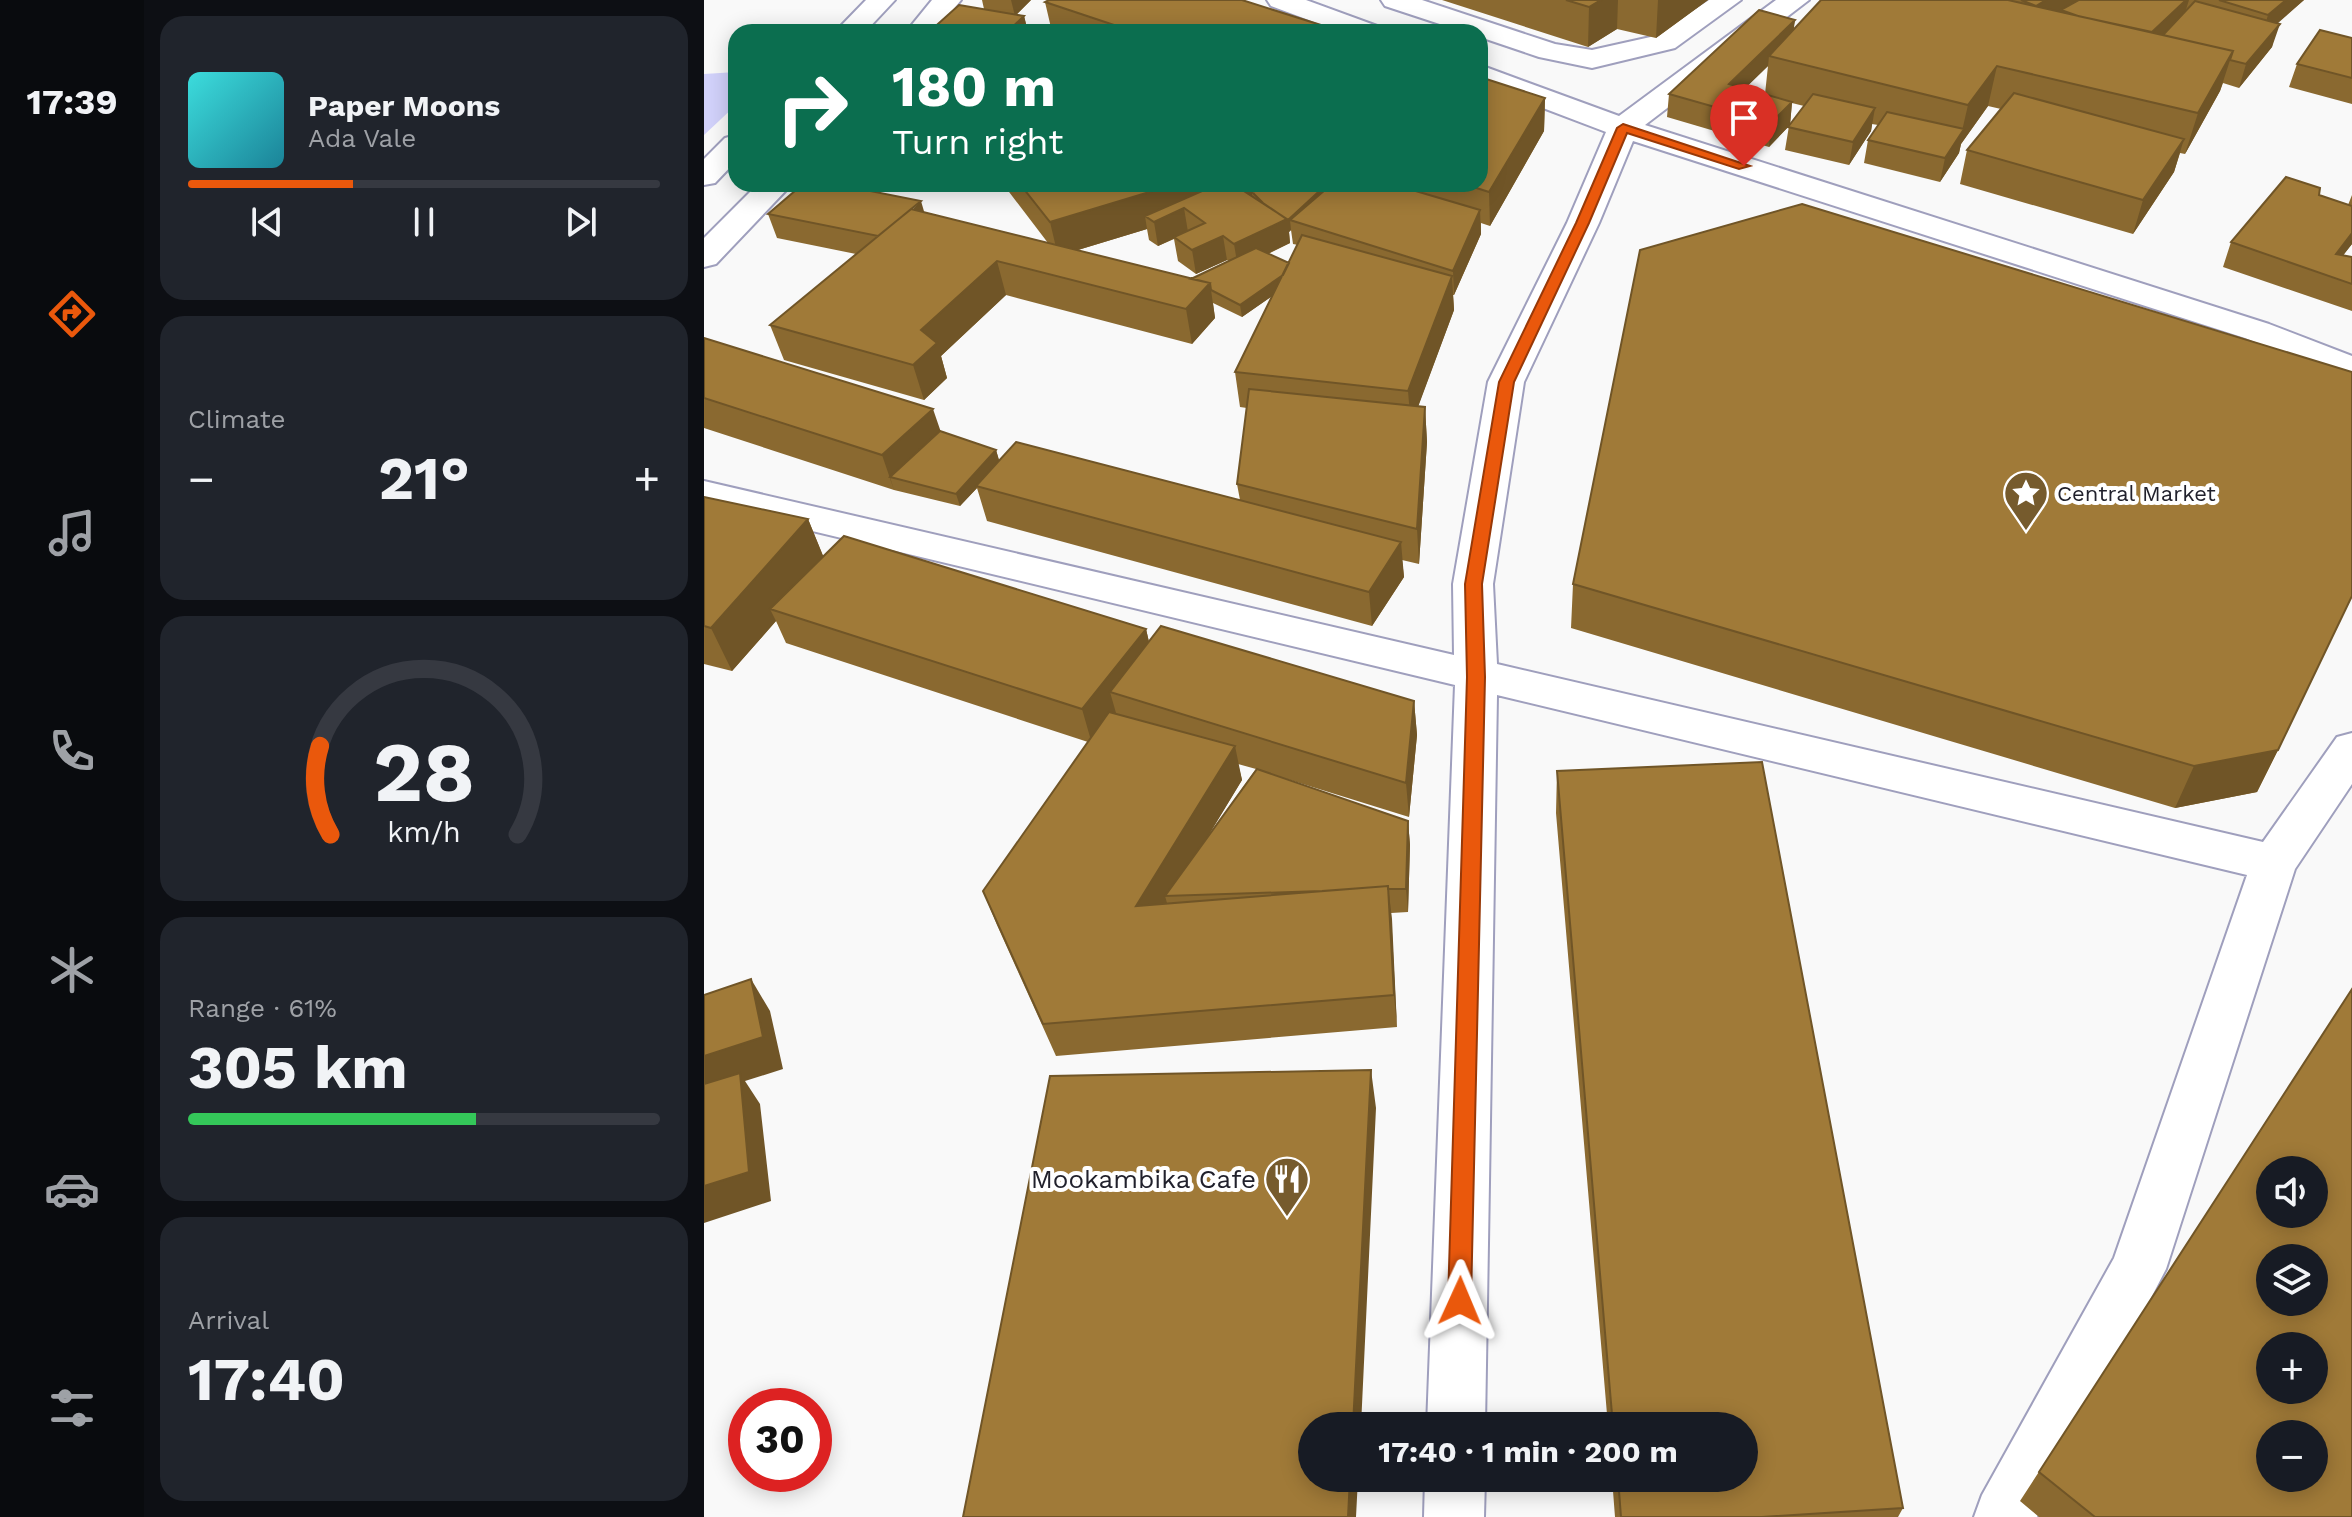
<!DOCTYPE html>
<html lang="en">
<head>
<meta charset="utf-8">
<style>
  :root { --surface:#171b24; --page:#20242c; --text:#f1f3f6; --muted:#9ea1a6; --line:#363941; --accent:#ea580c }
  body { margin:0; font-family:"Work Sans",sans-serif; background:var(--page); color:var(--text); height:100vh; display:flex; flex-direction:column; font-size:30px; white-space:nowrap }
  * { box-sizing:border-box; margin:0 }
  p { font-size:26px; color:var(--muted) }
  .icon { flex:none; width:44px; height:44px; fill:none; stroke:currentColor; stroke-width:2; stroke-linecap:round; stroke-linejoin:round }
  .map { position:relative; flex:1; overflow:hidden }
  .sheet { display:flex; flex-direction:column; gap:16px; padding:16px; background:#0d0f14; width:560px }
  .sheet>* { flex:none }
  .guide { position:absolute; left:24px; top:24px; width:760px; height:168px; border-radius:24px; box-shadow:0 4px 20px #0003; background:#0b6e4f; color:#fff; overflow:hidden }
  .buttons { position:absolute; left:1552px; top:1156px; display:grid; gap:16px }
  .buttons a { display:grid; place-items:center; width:72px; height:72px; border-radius:50%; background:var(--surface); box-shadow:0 4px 20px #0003; font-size:40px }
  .speed { position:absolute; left:24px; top:1388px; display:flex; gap:16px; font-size:40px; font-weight:700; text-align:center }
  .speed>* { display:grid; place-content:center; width:104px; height:104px; border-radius:50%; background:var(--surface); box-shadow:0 4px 20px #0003; line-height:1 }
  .speed .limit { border:12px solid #d22; background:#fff; color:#111 }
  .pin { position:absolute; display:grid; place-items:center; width:68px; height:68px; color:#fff; margin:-82px -34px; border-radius:50% 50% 50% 0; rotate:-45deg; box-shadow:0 0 8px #0007 }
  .pin .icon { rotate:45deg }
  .me { position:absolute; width:88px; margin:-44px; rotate:1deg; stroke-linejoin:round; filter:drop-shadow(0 0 6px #0008) }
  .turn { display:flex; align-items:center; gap:28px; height:168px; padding:0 32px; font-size:36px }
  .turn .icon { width:104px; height:104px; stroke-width:2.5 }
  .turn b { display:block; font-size:56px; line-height:68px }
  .big { font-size:60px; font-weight:700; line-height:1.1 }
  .sheet .tile { flex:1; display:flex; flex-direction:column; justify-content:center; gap:12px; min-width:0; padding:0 28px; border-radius:24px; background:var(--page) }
  .sheet .dial { align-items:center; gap:0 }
  .dial svg { height:208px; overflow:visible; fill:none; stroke:var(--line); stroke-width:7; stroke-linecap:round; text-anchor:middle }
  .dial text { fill:var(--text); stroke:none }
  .song { display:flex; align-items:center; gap:24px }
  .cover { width:96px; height:96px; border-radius:12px; background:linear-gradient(135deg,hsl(180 70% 55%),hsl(190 70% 35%)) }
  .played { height:8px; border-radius:4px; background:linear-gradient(90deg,var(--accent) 35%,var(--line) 35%) }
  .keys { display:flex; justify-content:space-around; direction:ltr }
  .heat { display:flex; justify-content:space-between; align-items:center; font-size:44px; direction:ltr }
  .charge { height:12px; border-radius:6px; background:linear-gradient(90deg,#34c759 61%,var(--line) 0) }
  .trip { position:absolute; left:594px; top:1412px; width:460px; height:80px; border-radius:40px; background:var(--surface); box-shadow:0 4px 20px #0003; font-weight:700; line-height:80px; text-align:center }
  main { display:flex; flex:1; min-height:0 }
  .dock { display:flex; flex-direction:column; width:144px; justify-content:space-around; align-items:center; background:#090b0e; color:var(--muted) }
  .dock .icon { width:56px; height:56px }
  .dock .selected { color:var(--accent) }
  .dock b { font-size:36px; color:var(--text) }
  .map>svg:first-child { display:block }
  .green { fill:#d1d1fa }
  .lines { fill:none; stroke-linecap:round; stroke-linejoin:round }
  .minor-casing { stroke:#9f9fbd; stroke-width:4 }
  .minor { fill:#fff; fill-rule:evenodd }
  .wall { fill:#8a6930; fill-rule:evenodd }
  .shaded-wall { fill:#705527 }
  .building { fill:#a07a38; stroke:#705527; stroke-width:2; fill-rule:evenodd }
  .route { fill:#ea580c; stroke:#983908; stroke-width:2 }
  .labels { text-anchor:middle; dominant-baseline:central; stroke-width:8; stroke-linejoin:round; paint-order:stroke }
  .poi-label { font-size:22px; fill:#21212c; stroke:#fff; text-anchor:start }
  .near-poi-label { font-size:26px; fill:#21212c; stroke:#fff; text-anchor:end }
</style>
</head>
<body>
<main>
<nav class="dock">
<b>17:39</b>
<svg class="icon selected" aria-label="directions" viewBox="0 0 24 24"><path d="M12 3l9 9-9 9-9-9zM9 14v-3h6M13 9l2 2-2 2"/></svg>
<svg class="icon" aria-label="music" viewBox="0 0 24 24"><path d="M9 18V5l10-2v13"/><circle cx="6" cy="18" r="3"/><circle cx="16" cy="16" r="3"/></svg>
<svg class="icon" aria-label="phone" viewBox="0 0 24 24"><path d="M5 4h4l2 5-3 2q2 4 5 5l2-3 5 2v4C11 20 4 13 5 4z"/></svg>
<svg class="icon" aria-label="climate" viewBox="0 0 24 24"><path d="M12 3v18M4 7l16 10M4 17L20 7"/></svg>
<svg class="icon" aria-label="car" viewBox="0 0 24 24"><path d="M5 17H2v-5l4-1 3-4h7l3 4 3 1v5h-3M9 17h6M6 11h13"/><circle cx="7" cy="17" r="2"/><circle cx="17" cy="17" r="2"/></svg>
<svg class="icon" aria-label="filters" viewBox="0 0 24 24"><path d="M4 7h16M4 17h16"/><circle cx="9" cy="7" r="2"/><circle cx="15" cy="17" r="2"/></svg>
</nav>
<section class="sheet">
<div class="tile">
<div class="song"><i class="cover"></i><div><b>Paper Moons</b><p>Ada Vale</p></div></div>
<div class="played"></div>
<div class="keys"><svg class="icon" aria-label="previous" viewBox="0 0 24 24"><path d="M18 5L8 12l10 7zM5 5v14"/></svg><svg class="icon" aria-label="pause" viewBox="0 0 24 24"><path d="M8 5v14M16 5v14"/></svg><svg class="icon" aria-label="next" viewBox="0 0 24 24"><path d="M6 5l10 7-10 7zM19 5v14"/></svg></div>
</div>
<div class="tile"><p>Climate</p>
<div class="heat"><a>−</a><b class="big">21°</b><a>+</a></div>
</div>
<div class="tile dial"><svg viewBox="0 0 100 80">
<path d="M14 69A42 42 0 1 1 86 69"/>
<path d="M14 69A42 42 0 0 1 10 35" stroke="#ea580c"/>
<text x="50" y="56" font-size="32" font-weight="700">28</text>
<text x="50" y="72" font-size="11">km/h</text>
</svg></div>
<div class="tile"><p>Range · 61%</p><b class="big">305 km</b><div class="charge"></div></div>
<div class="tile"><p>Arrival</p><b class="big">17:40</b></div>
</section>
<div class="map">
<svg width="1648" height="1517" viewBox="0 0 1648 1517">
  <rect width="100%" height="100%" fill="#f9f9f9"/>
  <path class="green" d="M32 72V105L0 135V74Z"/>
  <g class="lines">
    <g class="minor-casing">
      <path id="minor" d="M162 0H191L161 32H131Z
        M228 0H257L231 32H202Z
        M563 0H602L673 26 677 32H637L567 6Z
        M677 0H718L851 44 888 50 951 36 1005 0H1037L971 48 888 68 835 57 776 37V32H760L681 6Z
        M1072 0H1105L941 125 1565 324 1648 356V380L1541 338 929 141 895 223 820 382 789 584 793 664 1559 842 1633 737 1648 733V784L1591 869 1462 1269 1333 1517H1270L1278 1495 1410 1258 1543 875 793 695 781 1426H723L751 685 0 505V481L750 655 749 584 784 382 863 223 902 132 776 84V65L915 116Z
        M32 135V161L11 183 0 185V159L21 138Z
        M54 184H88L12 264 0 267V238Z
        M721 1478H781L780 1517H720Z"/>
    </g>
    <use href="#minor" class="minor"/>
  </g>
  <path class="wall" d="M278 0H327L313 14 320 16 324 32H225L280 9Z
    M738 0H1004L952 38 913 29 884 47Z
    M1117 0H1600L1573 23 1568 47 1535 88 1519 83 1516 91 1481 154 1476 153 1470 172 1429 234 1256 184 1263 150 1297 109 1284 106 1257 144 1255 153 1236 182 1160 163 1164 140 1174 125 1168 124 1167 131 1145 165 1081 150 1085 126 1065 147 963 117 965 94 1091 20 1089 30ZM1064 66 1061 94 1041 88ZM1088 103 1100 106 1086 125Z
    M341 2 639 32H348Z
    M1648 38V104L1585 87 1593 64Z
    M841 98 840 131 786 226 777 223V234L750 295H749L750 310 714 406 721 407 723 442 715 564 698 560 700 577 668 626 283 521 273 488 256 506 190 490 0 428V338L236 431 292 450 295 461 536 500 533 484 543 408 536 407 531 372 568 296 538 317 509 303 511 318 488 344 302 295 237 356 243 378 220 400 80 360 66 325 152 254 73 238 64 214 220 212 344 243 299 184H776ZM443 229 445 240 454 246 470 239 474 261 492 274 523 260 525 261 487 279 374 250ZM587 230 589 244 594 245 585 263 564 254 586 243 585 232Z
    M1615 195 1644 205 1648 195V244L1639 255 1648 257V311L1519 267 1527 242Z
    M0 497 104 519 119 556 442 629 445 642 710 701 713 735 705 817 573 776 704 821 706 845 704 912 687 913 693 1027 352 1056 293 925 279 891 384 742 82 643 72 621 28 671 0 664ZM534 764 552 769 502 839 538 780Z
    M869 584 1574 750 1553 792 1471 808 867 628Z
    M853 771 1199 1508 1194 1517H911L908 1478H1040V1426H904L852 813Z
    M1648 989V1517H1335L1316 1501Z"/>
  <path class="shaded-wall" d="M307 0H327L311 16Z
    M897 0H914L913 29 884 47 885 7Z
    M954 0H1004L952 38Z
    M1342 0H1390L1357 10 1354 21 1332 6Z
    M1482 0H1485L1479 19 1457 40 1442 38Z
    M1582 0H1600L1557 38 1564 15Z
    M320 16 324 32H303Z
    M1091 20 1088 42 1065 56 1064 66 1022 107 1025 84Z
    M1576 24 1568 47 1535 88 1542 64Z
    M1529 51 1516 91 1481 154 1494 113Z
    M1293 66 1284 106 1257 144 1255 153 1236 182 1241 158 1258 131 1264 105Z
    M841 98 840 131 786 226 785 192Z
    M1088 102 1086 125 1065 147 1067 123Z
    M1171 108 1167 131 1145 165 1149 142Z
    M1480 139 1470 172 1429 234 1439 200Z
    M472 184H586L548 192V196L480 208 484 232 454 246 450 222 441 216 443 229 354 256 346 222Z
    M623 184H632L586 220 587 230 585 232 586 243 534 268 530 244Z
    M217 201 224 225 179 238Z
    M776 210 777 234 750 295 749 271Z
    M1648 233V244L1624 275 1632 254Z
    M519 236 523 260 492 274 488 250Z
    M293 261 302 295 237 356 243 378 220 400 209 365 217 330Z
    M591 266 593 279 538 317 536 305Z
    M748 276 750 310 707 426 704 391Z
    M506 283 511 318 488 344 482 309Z
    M721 407 723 442 715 564 713 529Z
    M229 409 241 444 186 477 190 490 178 455Z
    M292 450 296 463 272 486 273 488 256 506 252 494Z
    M104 519 122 563 66 609 72 621 28 671 7 628Z
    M697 542 700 577 668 626 665 592Z
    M442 629 450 664 406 692 412 713 388 744 378 709Z
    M710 701 713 735 705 817 702 783Z
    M531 746 538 780 468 896H461L463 903 432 906Z
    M1574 750 1553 792 1471 808 1490 766Z
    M704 821 706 845 704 912 702 889Z
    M684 886 688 919 693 1027 690 995Z
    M47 979 66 1011 79 1069 41 1081 56 1104 67 1201 0 1223V1056Z
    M667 1070 672 1108 657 1426H649Z
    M646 1478H654L652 1517H644Z"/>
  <path class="building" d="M345 0H538L639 32H431L341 2Z
    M862 0H897L885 7Z
    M1117 0H1304L1529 51 1494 113 1293 66 1264 105 1065 56Z
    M1317 0H1342L1332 6Z
    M1375 0H1482L1448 32 1374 16 1357 10Z
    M1515 0H1582L1564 15Z
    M1491 1 1576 24 1542 64 1526 60 1529 51 1459 35Z
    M255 5 320 16 303 32H225Z
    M1055 10 1091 20 1025 84 1088 102 1067 123 965 94Z
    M1616 30 1648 38V78L1593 64Z
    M776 77 841 98 785 192 760 184H776Z
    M1310 93 1480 139 1439 200 1263 150Z
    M1109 94 1171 108 1149 142 1084 127Z
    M1183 112 1260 129 1241 158 1164 140Z
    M1582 177 1616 188 1615 195 1648 206V233L1632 254 1648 257V284L1527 242Z
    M99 184H131L217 201 174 236 64 214Z
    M316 184H472L346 222Z
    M514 184H529L583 219 530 244 519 236 488 250 470 237 501 223 480 208 450 222 441 216Z
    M572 184H623L584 220 559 203 548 192Z
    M628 184H688L776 210 749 271 586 220Z
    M1098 204 1648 372V596L1574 750 1490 766 869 584 936 250Z
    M207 209 506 283 482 309 293 261 217 330 233 343 209 365 66 325Z
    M598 235 748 276 704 391 531 372Z
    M552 248 585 263 579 275 536 305 507 290 506 283 487 279Z
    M0 338 229 409 178 455 0 398Z
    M545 389 721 407 713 529 533 484Z
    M236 431 292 450 252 494 186 477Z
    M312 442 697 542 665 592 272 486Z
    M0 497 104 519 7 628 0 626Z
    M140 536 442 629 378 709 66 609Z
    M457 626 710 701 702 783 406 692Z
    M405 712 531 746 432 906 684 886 690 995 339 1024 279 891Z
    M1058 762 1199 1508 1058 1517H917L914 1478H1040V1426H909L853 771Z
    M553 769 704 821 702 889H684V886L618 891 461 896Z
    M47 979 59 1037 0 1056V995Z
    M1648 989V1517H1391L1335 1472ZM1566 1170H1610V1214H1566ZM1566 1258H1610V1302H1566ZM1566 1346H1610V1390H1566ZM1566 1434H1610V1478H1566Z
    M667 1070 649 1426H608V1478H646L644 1517H259L346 1076Z
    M36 1073 45 1172 0 1186V1084Z"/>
  <path class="route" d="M919 124 1046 166 1035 169 923 133 885 223 810 382 778 584 781 677 767 1301 764 1309 756 1312 747 1309 744 1301 763 677 761 584 795 382 872 223 913 128Z"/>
  <defs>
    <g id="sight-pin" transform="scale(2.3)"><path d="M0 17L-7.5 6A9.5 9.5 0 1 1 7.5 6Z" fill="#765b2d" stroke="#fff"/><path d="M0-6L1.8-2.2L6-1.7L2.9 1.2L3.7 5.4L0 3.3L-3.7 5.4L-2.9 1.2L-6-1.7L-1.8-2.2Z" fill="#fff"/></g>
    <g id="restaurant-pin" transform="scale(2.3)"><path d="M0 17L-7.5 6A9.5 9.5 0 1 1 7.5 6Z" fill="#765b2d" stroke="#fff"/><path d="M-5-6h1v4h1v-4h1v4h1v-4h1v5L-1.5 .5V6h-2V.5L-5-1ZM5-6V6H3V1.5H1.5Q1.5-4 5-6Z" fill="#fff"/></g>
  </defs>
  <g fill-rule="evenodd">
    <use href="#sight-pin" x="1322" y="493"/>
    <use href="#restaurant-pin" x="583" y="1179"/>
  </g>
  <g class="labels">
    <g class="poi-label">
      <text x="1353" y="493">Central Market</text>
    </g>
    <g class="near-poi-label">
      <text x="552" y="1179">Mookambika Cafe</text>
    </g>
  </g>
</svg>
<div class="buttons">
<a><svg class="icon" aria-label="sound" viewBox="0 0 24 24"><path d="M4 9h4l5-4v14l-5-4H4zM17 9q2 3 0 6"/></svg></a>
<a><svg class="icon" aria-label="layers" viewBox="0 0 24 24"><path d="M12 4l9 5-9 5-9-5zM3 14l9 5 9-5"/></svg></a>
<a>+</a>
<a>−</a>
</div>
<div class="speed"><div class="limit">30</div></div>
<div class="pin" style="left:1040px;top:166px;background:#d93025"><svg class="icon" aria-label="arrive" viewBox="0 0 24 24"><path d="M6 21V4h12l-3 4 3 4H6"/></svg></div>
<svg class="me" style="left:756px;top:1301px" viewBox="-20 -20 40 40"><path d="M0-17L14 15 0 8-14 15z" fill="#ea580c" stroke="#fff" stroke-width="4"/></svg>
<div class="trip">17:40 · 1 min · 200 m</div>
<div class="guide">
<div class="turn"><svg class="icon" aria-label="right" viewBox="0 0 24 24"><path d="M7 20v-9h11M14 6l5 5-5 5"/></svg><div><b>180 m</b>Turn right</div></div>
</div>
</div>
</main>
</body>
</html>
